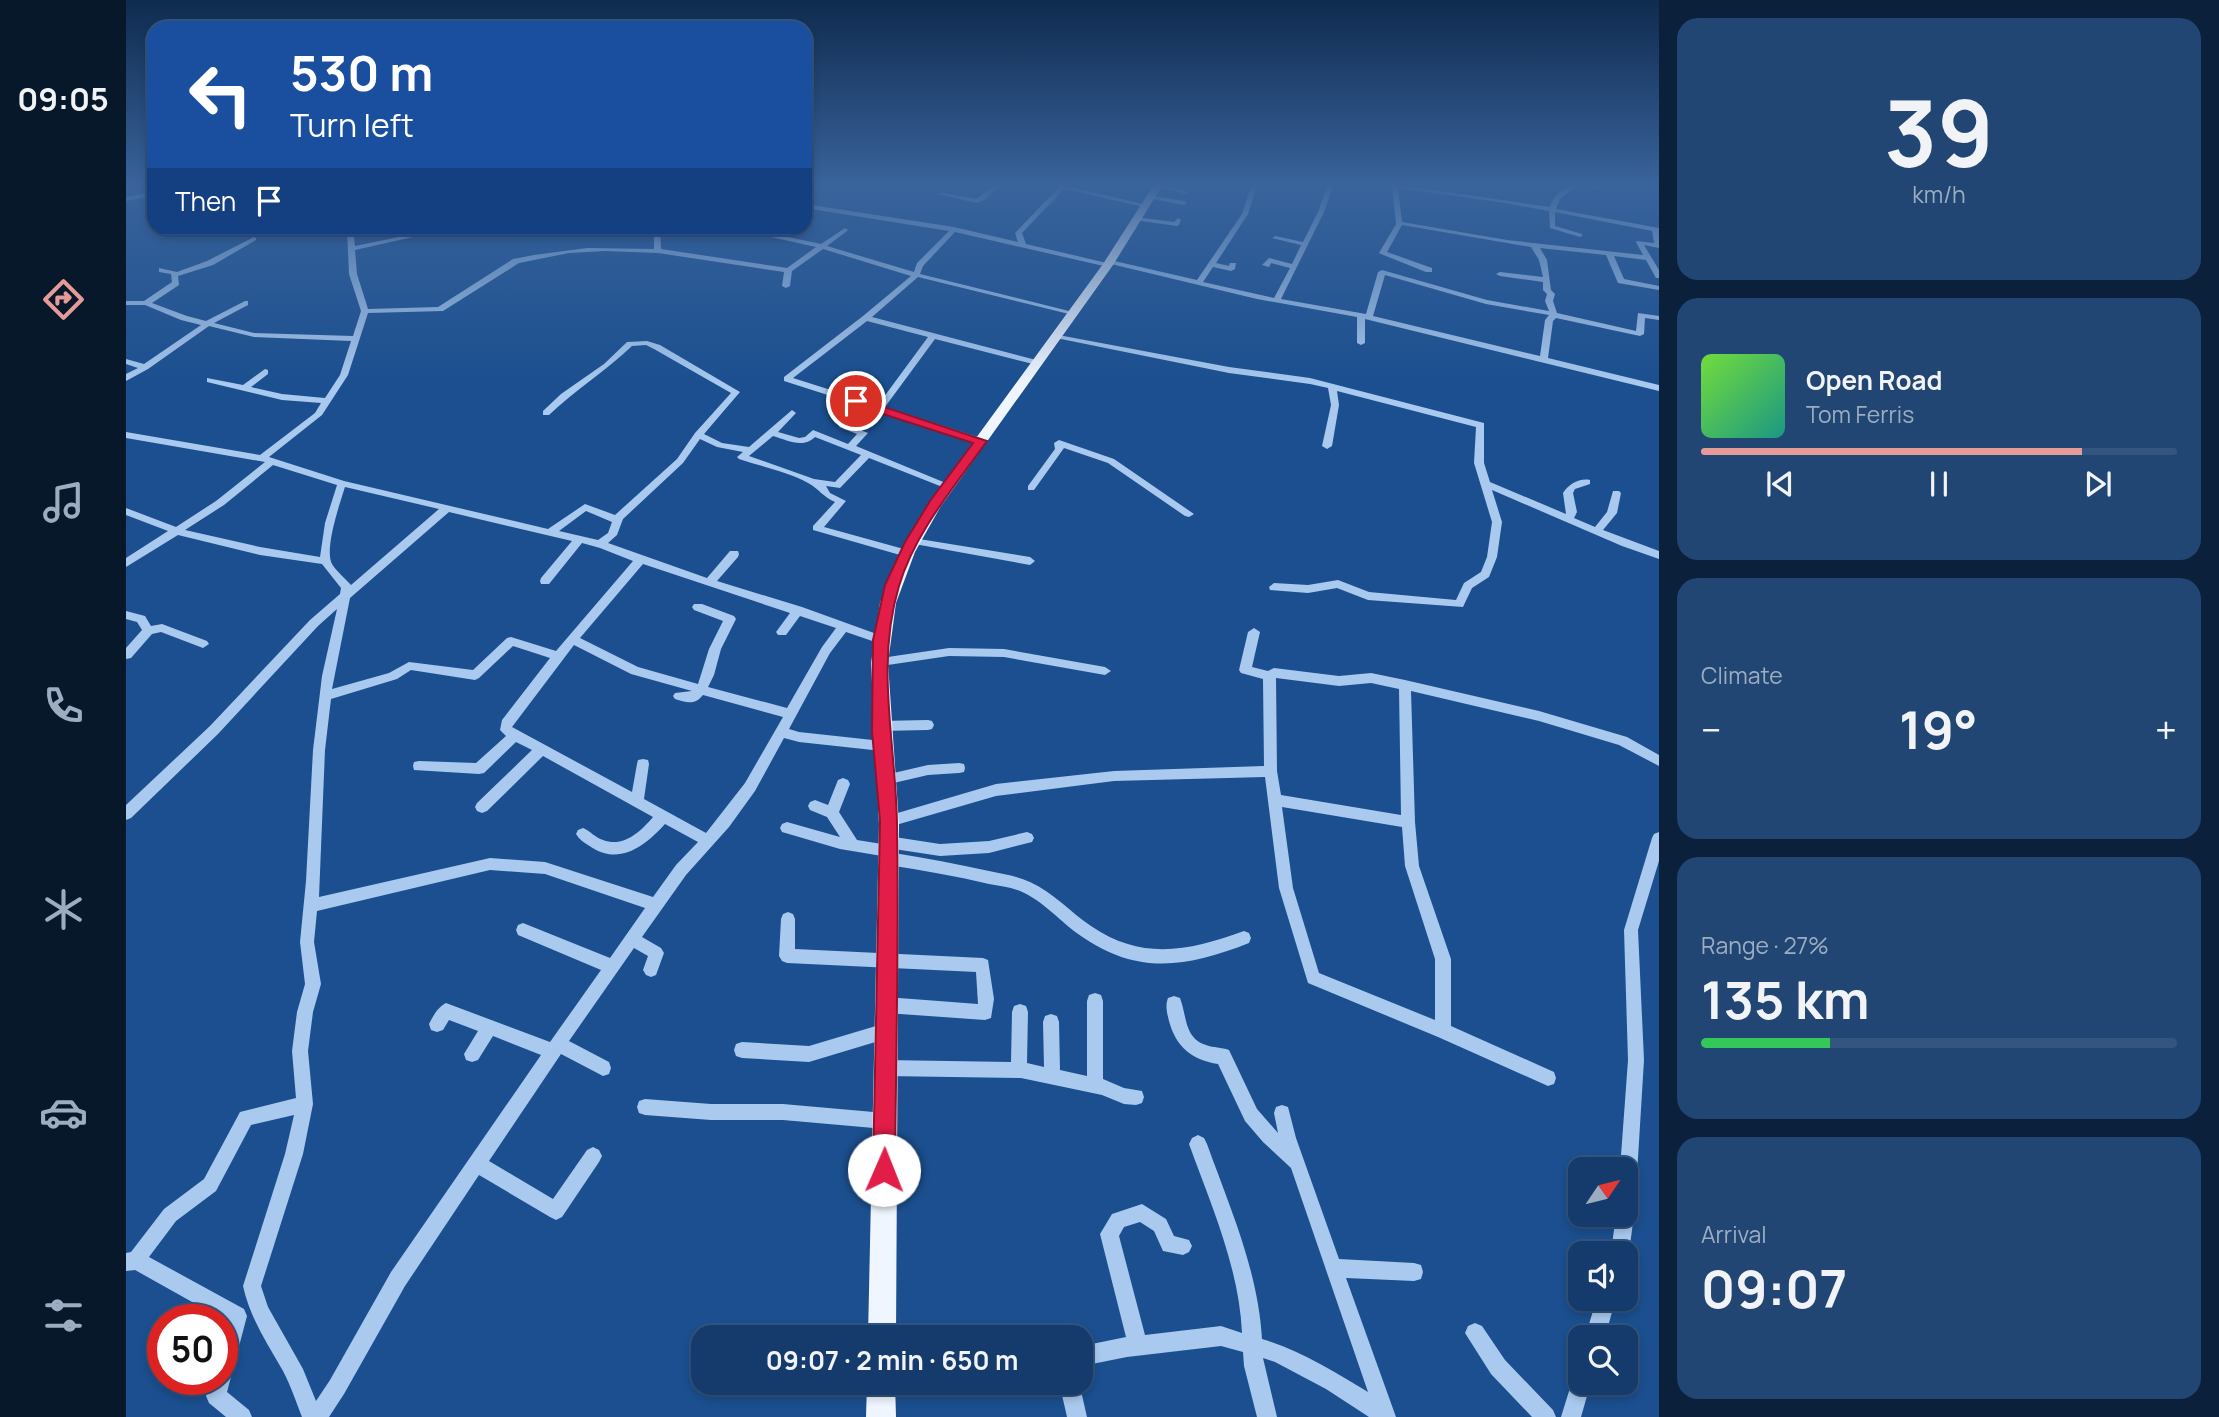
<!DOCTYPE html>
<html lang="en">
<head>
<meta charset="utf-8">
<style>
  :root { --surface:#143b6b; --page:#214673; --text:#f1f3f6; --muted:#9dadc1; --line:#33557e; --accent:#e69b98 }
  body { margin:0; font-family:Manrope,sans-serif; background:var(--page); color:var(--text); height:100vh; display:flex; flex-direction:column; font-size:26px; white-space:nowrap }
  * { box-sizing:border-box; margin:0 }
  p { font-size:23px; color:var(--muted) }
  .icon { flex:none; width:38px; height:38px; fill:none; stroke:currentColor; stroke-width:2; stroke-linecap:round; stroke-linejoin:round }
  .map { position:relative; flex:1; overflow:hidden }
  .panel { display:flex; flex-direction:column; gap:18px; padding:18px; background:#0b203b; width:560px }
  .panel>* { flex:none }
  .top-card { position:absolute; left:21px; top:21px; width:665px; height:214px; border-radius:21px; box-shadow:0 4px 10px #0003,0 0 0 2px var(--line); background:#1a4fa0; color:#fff; overflow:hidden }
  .needle { width:46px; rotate:55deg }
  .controls { position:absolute; left:1442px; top:1157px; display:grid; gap:14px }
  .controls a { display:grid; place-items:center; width:70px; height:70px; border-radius:14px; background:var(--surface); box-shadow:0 4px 10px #0003,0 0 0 2px var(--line); font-size:35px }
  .speed { position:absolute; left:21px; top:1304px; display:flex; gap:14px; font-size:35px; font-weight:700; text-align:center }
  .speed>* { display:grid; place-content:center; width:91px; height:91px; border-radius:50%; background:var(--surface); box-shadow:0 4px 10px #0003,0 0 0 2px var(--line); line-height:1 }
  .speed .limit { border:10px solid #d22; background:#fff; color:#111 }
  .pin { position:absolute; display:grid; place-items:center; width:60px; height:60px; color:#fff; margin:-30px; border:4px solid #fff; border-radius:50%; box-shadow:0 2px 7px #0007 }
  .me { position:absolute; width:77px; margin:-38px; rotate:1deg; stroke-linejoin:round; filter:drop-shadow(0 0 5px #0008) }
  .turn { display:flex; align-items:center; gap:24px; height:147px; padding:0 28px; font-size:32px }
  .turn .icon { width:91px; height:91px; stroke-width:2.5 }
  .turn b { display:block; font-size:49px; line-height:60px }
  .then { display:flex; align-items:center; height:66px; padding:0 28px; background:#0003; gap:14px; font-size:26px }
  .big { font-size:52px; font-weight:700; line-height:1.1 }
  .panel .widget { flex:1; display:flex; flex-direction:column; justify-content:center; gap:10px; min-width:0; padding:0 24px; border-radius:21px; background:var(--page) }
  .panel .dial { align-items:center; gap:0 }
  .dial b { font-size:91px; line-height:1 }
  .song { display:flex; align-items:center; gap:21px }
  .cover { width:84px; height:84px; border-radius:10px; background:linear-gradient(135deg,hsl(100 70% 55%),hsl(170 70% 35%)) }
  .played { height:7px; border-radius:4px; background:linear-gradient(90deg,var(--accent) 80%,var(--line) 80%) }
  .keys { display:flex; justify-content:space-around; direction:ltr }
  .heat { display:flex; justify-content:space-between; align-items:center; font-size:38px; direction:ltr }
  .charge { height:10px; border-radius:5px; background:linear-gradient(90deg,#34c759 27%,var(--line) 0) }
  .trip { position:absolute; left:565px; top:1325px; width:402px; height:70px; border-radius:21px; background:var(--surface); box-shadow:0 4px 10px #0003,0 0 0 2px var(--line); font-weight:700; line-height:70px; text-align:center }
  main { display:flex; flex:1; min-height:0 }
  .tab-bar { display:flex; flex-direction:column; width:126px; justify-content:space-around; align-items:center; background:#08182b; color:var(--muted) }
  .tab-bar .icon { width:49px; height:49px }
  .tab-bar .selected { color:var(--accent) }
  .tab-bar b { font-size:32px; color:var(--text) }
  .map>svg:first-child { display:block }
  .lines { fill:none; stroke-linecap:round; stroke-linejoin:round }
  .minor { fill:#a9c9ee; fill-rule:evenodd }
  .major { fill:#f0f6ff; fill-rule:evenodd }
  .route { fill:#e11d48; stroke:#92132f; stroke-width:2 }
</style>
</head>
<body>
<main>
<nav class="tab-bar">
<b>09:05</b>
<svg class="icon selected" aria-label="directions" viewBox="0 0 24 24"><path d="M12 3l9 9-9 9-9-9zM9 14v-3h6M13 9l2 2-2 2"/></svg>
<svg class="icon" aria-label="music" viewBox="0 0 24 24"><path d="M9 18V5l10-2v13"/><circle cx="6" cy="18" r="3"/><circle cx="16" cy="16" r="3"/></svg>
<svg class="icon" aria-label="phone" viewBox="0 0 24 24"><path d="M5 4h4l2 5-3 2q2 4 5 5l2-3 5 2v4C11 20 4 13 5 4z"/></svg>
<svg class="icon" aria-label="climate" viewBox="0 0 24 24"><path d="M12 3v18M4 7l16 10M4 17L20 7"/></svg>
<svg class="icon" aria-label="car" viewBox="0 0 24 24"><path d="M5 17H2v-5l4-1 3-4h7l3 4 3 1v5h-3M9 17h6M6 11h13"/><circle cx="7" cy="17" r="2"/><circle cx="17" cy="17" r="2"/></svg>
<svg class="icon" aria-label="filters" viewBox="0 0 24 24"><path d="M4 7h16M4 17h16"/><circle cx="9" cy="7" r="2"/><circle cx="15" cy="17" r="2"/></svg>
</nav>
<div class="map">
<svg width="1533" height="1417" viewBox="0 0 1533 1417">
  <rect width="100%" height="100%" fill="#1b4f8f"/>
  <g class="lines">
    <path class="minor" d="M867 186H873L858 200 851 203 811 194 814 192 850 199Z
      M928 186H941L1021 205 1018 207 938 189 896 233 900 244 981 263 984 260 1071 280 1116 214 1125 186H1131L1122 214 1090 263 1103 266 1104 263H1110L1109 269 1105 271 1087 267 1077 282 1148 298 1164 268 1145 263 1143 267 1136 265 1143 258 1166 264 1175 245 1146 238 1149 236 1177 242 1192 212 1201 186H1207L1198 212 1155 299 1240 314 1252 272 1256 270 1361 300 1423 311 1419 301 1421 294 1417 290V282L1374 276 1370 274 1374 272 1417 277 1413 260 1405 247 1276 225 1261 252 1306 268V272H1300L1255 254 1253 253 1270 224 1266 186H1281L1424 207C1427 196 1437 186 1450 186L1434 199 1430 209 1533 228V248L1518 245 1533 270V278H1530L1520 260 1488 256 1498 279 1533 286V290L1492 283 1480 255 1414 248 1421 260 1425 290 1429 294 1427 301 1431 313 1510 331 1512 313 1533 316V320L1519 318 1518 334 1514 336 1430 318 1427 321 1422 358 1533 385V391L1239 319V343L1235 345 1231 343V317L1131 299 985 264 982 267 829 232 797 266 794 274 951 313 947 315 792 277 746 317 914 361V365H911L809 339 759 407 858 439V443L855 444 658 381V377L737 316 785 276 697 249 666 271 664 286 660 288 656 286 658 272 532 253 479 251 443 253 393 263 317 311 242 313 222 375 196 415 143 457 218 481 422 529 459 504 489 515 551 459 569 433 605 393 528 349 520 345 506 346C480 371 449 390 423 415H417V411L435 394 478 364 501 342 521 341 534 345 614 392 578 434 596 443 623 447 666 410 670 413 652 432 673 438 679 437 687 430 722 444 731 434 713 427 727 412 716 410V406L733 408 737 411 724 426 742 433 730 446 827 486 822 489 819 488 743 458 714 488 700 486 704 493 720 501 698 527 785 551 786 553 781 557 687 530V526L709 502C697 497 693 489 682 483 660 471 636 467 613 459L611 457 617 452 591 447 574 439 557 463 497 519 491 535 482 543 581 578 604 551H612L613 554 612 557 591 581 676 607 759 637 761 640 755 644 720 632 704 653 663 729 673 732 756 741 760 742 762 746 760 750 756 751 673 742 658 738 629 791 603 827 560 875 516 937 535 948 538 953 530 975 525 977 520 975 517 970 522 956 508 948 443 1041 483 1062 485 1068 483 1074 477 1076 435 1054 363 1161 427 1199 461 1150 467 1147 473 1150 476 1156 473 1162 436 1217 430 1220 424 1217 353 1175 279 1286 218 1394 203 1417H176C170 1402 165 1386 157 1371 141 1343 124 1318 117 1286L159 1154 168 1115 125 1125 90 1191 50 1221 23 1257 118 1309 121 1316 101 1392 123 1410 126 1417H100L83 1403 80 1396 85 1379H96V1336L100 1321 9 1270 0 1271V1253L5 1252 38 1209 78 1179 114 1112 170 1098 166 1051 171 1012 179 984 174 942 180 881 187 750 196 676 211 609 192 626 92 734 5 818 0 820V805L84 726 184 620 214 594 215 588 196 564 134 555 52 535 0 567V558L42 531 0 515V508L50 527 90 501 139 462 0 438V432L134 455 189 413 195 403 156 400 81 382V378L117 385 139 369 142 370V374L125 387 156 394 199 398 214 375 225 341 128 337 83 326 22 369 0 381V374L12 368 0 364V359L18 364 75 325 55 320 19 305H0V301H18L46 282 45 274 33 272V268L51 272 81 261 128 237 130 238V240L87 265 52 276 53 285 26 303 61 316 80 321 119 301H122V305L88 323 128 333 227 336 235 311 223 274 221 228H227L229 246 317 228H327L229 250 231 274 242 309 312 307 387 259 408 255 461 248 528 249V228H534L535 249 661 268 690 247 613 230 610 228H620L695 244 719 228 722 230 721 231 701 246 788 272 791 263 823 231 679 208V204L828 227 892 242 889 233 932 188ZM1272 188 1379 203 1423 211 1424 228 1454 237 1456 236V234L1429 226V212L1526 231 1528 243 1511 241 1510 242 1517 255 1381 240 1276 222ZM1259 275 1360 304 1423 315 1419 320 1414 356 1247 316ZM741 321 802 337 752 405 667 378ZM647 436C661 440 677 449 689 437L735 455 709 482 688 479 623 456ZM147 465 211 485 199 523 194 557 134 547 59 530 98 505ZM219 487 313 509 225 585C219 578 211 572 206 564 198 549 214 503 219 487ZM460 511 486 522 482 533 472 540 433 531ZM323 512 446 541 415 578 414 581 415 584H423L456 543 474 548 507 561 430 651 385 637 381 638 347 670 283 662 263 673 206 689 224 598ZM517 564 664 613 650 632 652 635H660L674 616 710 628 696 647 661 708 582 687 588 675 595 649 610 619 608 616 576 604H568L566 607 568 610 597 621 583 649 572 684 512 667 454 638ZM448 645 505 674 566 691 549 693 547 696 549 699C561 703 569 705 577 695L657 717 619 783 580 833 518 799 523 764 522 760 517 759 512 760 511 764 506 792 386 727ZM387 646 424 658 376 720 374 730 380 736 350 763 293 761 288 762 287 766 288 770 353 774 358 773 390 742 406 750 351 803 349 807 351 811 356 813 361 811 417 756 527 817C515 831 498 848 477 840 470 838 464 831 457 828L452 830 450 834C453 839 457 842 462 845 492 867 518 847 539 824L572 842 550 865 527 897 419 862 364 858 193 897 199 750 205 699 271 679 285 670 349 680 353 678ZM364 870 419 874 519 908 484 958 397 923 392 925 390 930 392 935 475 970 424 1042 320 1003C312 1007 307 1016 303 1024L305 1030 311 1032 317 1030 323 1020 352 1031 338 1054 340 1060 346 1062 352 1060 367 1036 415 1055 265 1272 204 1380 190 1401 177 1369 142 1307 135 1286 177 1154 187 1104 182 1051 187 1012 195 984 188 942 191 911Z
      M1031 186H1040L1062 192 1059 194Z
      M1464 186H1475L1476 187 1473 189Z
      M28 192V196L0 201V197Z
      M1023 195 1058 201 1061 203 1058 205 1021 198V196Z
      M1010 217 1048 222 1052 218 1055 220 1053 225 1051 226 1008 220V218Z
      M393 228H399L401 232 396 233Z
      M927 334 1103 367 1184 378 1358 423V463L1364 482 1440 514 1437 493C1443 484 1453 478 1464 480V484L1449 489 1447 493 1451 512 1448 518 1469 527 1481 512 1487 491H1493L1495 493 1491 513 1477 530 1533 551V559L1496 546 1366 490 1376 522 1371 557 1363 577 1346 588 1337 607 1242 600 1211 588 1182 593 1144 590 1143 587 1148 583 1182 585 1212 580 1243 592 1330 600 1338 583 1355 572 1361 557 1366 522 1348 463 1350 427 1211 391 1213 405 1206 446 1201 449 1196 446 1205 405 1202 388 1184 384 1103 373 930 338H927Z
      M933 440 988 459 1068 514 1063 517 1059 516 982 463 938 448 908 490H902V486L929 449 928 443Z
      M787 538 904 557 909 561 904 565 783 543V539Z
      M0 611 19 616 25 626 36 624 81 641 83 644 77 648 35 632 26 634 5 658 0 659V648L16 630 11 622 0 619Z
      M1128 628 1134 632 1126 667 1142 671 1148 668 1213 676 1245 673 1279 680 1413 711 1501 737 1533 755V766L1493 745 1413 721 1285 691 1289 822 1293 866 1325 959V1026L1428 1072 1430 1078 1428 1084 1422 1086 1312 1037 1182 983 1153 888 1139 777 988 781 870 796 763 827 758 825 756 821 758 817 870 784 988 771 1138 766 1137 679 1115 673 1113 670 1122 632ZM1150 678 1213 686 1245 683 1273 689 1275 815 1155 795 1151 771ZM1156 807 1276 827 1279 866 1309 959V1020L1193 973 1167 888Z
      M823 648 878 649 979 667 985 671 979 675 878 657 823 656 755 666 749 662 755 658Z
      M802 720 806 721 808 725 806 729 802 730 754 731 750 730 748 726 750 722 754 721Z
      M833 763 838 764 839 768 838 772 833 773 802 775 759 785 754 784 752 780 754 776 759 775 802 765Z
      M717 778 722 780 724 784 713 812 731 840 756 844 757 838 762 836 814 844 863 841 901 832 906 834 908 838 906 842 863 853 814 856 768 849V853C800 858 831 864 863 871 877 874 891 876 904 882 927 892 944 912 965 926 1016 961 1063 951 1118 931L1123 933 1125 938 1123 943C1062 967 1012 976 955 936 934 922 918 901 894 891 884 887 873 886 863 884 829 876 796 870 762 865L757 863 755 859 756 856 714 849 656 832 654 828 656 824 661 822 714 837 701 817 684 810 682 806 684 802 689 800 702 805 712 780Z
      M1533 832V861L1512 930 1518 1060 1509 1207 1503 1253 1500 1260V1253H1485L1490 1214H1500V1169H1494L1502 1060 1498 930 1526 838 1528 834Z
      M662 912 667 914 669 919V949L857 958 862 960 868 999 865 1018 859 1020 760 1013 754 1011 752 1005 754 999 760 997 852 1004 850 972 661 963 656 961 653 956 655 919 657 914Z
      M969 993 975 995 977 1001V1079L998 1088 1016 1091 1018 1097 1016 1103 1010 1105 998 1104 976 1095 895 1078 759 1076 753 1074 751 1068 753 1062 759 1060 885 1062 886 1012 888 1006 894 1004 900 1006 902 1012 901 1063 918 1067 917 1022 919 1016 925 1014 931 1016 933 1022 934 1070 961 1076V1001L963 995Z
      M1048 996 1054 998C1061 1016 1058 1038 1080 1045 1088 1048 1095 1047 1103 1050L1131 1109 1152 1133 1148 1113 1150 1107 1156 1105 1162 1107 1170 1138 1213 1259 1288 1263 1295 1265 1297 1272 1295 1279 1288 1281 1220 1278 1270 1417H1243L1200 1389 1149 1362 1137 1358 1151 1417H1131L1118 1366 1117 1352 1095 1346 1001 1357 956 1366V1346L1000 1337 974 1234 986 1214 1016 1204 1040 1219 1048 1236 1063 1240 1066 1246 1063 1252 1057 1255 1037 1251 1028 1231 1014 1222 998 1227 993 1236 1019 1335 1095 1326 1116 1333C1113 1267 1085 1205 1063 1144L1066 1138 1072 1135 1078 1138 1081 1144C1104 1208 1132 1270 1136 1339 1174 1350 1209 1372 1242 1392L1165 1168 1137 1142 1119 1121 1092 1064C1066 1060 1050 1047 1043 1021 1041 1013 1039 1006 1042 998Z
      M760 1023 766 1025 768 1031 766 1037 683 1062 616 1058 610 1056 608 1050 610 1044 616 1042 683 1046Z
      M519 1099 585 1104H657L759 1113 765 1115 767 1121 765 1127 759 1129 657 1120H585L519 1115 513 1113 511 1107 513 1101Z
      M1471 1298H1490L1479 1337H1459Z
      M1349 1323 1356 1326 1379 1360 1427 1410 1430 1417H1406L1365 1374 1339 1333 1342 1326Z
      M1454 1372V1382H1465L1455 1417H1435L1448 1375Z
      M933 1382H953L961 1417H941Z"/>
    <path class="major" d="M1027 186H1036L987 265 815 506 789 552 770 603 762 663 773 824 770 1337H742L753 824 745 663 754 603 774 552 804 501 977 264Z
      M741 1382H769L770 1417H740Z"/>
  </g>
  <linearGradient id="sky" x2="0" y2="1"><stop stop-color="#0f2b4f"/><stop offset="0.48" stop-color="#39639b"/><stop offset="1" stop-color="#39639b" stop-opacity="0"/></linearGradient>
  <rect width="1533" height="384" fill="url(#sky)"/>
  <path class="route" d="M726 399H734L861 441C829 486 789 532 773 586 749 666 770 744 771 824 773 939 770 1054 769 1170L766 1178 758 1181 750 1178 747 1170 754 821 746 731 747 640 759 585 779 542 804 501 847 443 726 404Z"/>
</svg>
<div class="controls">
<a><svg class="needle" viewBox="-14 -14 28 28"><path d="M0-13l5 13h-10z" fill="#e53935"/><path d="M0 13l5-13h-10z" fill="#9dadc1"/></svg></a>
<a><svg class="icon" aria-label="sound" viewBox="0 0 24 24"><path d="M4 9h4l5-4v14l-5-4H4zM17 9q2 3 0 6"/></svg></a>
<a><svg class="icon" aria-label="search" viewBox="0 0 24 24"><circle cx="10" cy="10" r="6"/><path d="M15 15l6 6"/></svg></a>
</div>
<div class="speed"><div class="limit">50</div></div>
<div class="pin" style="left:730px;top:401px;background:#d93025"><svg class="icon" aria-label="arrive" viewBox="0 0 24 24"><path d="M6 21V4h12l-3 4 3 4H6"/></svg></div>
<svg class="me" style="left:758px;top:1170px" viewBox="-20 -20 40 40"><circle r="19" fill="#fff"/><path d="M0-13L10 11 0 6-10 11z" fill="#e11d48"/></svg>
<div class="trip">09:07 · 2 min · 650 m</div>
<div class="top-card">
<div class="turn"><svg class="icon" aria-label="left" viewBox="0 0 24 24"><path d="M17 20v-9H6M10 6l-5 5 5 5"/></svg><div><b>530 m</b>Turn left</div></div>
<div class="then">Then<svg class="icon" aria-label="arrive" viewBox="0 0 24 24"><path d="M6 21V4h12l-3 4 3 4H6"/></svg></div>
</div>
</div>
<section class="panel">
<div class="widget dial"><b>39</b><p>km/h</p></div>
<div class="widget">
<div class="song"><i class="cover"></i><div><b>Open Road</b><p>Tom Ferris</p></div></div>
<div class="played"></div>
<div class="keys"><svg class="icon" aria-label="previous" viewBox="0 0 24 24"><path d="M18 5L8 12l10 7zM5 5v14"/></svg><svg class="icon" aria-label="pause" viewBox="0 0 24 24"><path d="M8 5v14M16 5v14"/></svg><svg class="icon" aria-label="next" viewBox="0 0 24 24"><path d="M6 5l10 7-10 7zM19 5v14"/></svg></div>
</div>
<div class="widget"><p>Climate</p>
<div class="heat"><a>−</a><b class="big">19°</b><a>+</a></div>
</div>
<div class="widget"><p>Range · 27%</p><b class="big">135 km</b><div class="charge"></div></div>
<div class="widget"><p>Arrival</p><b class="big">09:07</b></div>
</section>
</main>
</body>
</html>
